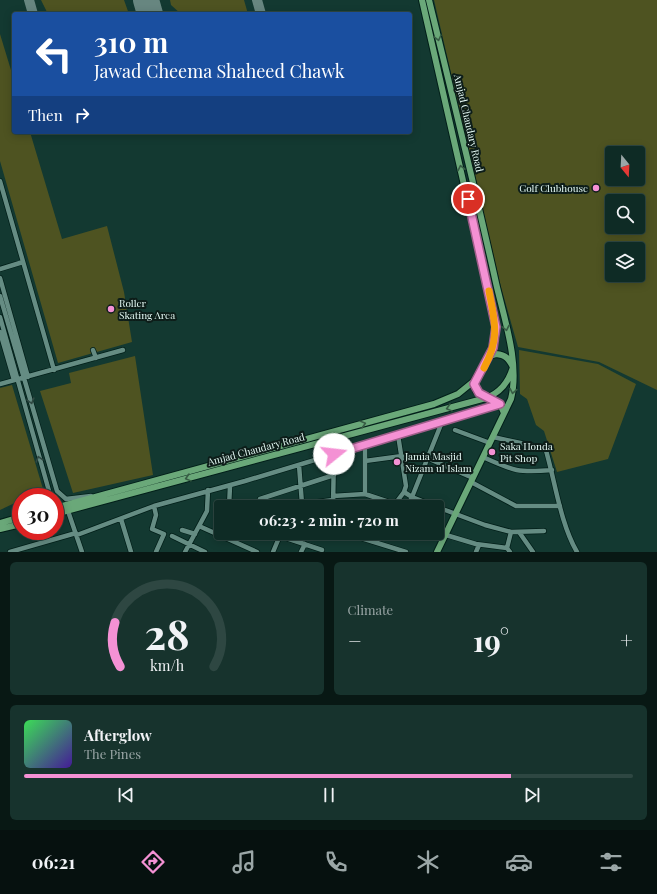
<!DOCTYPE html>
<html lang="en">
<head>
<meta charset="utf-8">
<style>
  :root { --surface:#0e2b25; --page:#17332d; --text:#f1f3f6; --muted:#9ba7a7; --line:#2e4742; --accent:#f491d4 }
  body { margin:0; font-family:"Playfair Display",serif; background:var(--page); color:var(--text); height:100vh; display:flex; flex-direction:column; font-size:15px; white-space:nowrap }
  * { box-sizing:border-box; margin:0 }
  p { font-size:13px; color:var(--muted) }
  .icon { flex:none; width:22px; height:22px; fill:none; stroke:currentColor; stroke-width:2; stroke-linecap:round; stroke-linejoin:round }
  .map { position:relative; height:552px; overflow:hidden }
  .panel { display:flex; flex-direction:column; gap:10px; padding:10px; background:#081814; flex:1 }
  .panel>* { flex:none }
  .hud { position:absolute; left:12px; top:12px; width:400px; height:122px; border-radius:4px; box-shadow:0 2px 10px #0003,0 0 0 1px var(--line); background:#1a4fa0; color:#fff; overflow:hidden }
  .needle { width:26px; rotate:162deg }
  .fabs { position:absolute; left:605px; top:146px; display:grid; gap:8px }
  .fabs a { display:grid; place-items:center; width:40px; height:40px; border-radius:4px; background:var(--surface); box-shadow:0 2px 10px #0003,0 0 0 1px var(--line); font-size:20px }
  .speed { position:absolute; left:12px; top:488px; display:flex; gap:8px; font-size:20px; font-weight:700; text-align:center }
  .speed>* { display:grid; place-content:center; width:52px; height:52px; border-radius:50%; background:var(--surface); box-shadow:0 2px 10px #0003,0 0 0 1px var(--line); line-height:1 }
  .speed .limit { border:6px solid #d22; background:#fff; color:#111 }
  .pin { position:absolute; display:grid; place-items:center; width:34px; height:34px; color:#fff; margin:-17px; border:2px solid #fff; border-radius:50%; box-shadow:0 1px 4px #0007 }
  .me { position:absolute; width:44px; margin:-22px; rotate:74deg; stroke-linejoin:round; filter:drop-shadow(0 0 3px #0008) }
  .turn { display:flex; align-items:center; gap:14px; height:84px; padding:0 16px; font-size:18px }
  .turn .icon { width:52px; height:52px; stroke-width:2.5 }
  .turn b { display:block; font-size:28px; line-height:34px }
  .then { display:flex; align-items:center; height:38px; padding:0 16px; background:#0003; gap:8px; font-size:15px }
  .big { font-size:30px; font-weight:700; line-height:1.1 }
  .panel .card { flex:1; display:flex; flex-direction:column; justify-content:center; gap:6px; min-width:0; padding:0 14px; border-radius:6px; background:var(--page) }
  .panel .dial { align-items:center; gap:0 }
  .dial svg { height:104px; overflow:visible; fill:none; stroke:var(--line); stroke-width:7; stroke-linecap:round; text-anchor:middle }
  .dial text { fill:var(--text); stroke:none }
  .song { display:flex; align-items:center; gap:12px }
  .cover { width:48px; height:48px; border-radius:6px; background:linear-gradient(135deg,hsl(130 70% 55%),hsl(260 70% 35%)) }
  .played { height:4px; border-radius:2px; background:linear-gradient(90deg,var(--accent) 80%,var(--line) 80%) }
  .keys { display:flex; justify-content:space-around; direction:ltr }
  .heat { display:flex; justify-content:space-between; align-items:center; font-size:22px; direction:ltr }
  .panel .tiles { flex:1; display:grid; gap:10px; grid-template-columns:1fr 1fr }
  .card:last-child { grid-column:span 2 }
  .trip { position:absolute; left:214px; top:500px; width:230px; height:40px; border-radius:4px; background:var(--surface); box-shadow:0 2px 10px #0003,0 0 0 1px var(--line); font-weight:700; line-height:40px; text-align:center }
  .menu { display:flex; height:64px; justify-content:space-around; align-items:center; background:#06110f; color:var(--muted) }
  .menu .icon { width:28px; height:28px }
  .menu .on { color:var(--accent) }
  .menu b { font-size:18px; color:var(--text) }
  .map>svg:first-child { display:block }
  .green { fill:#4e5321; fill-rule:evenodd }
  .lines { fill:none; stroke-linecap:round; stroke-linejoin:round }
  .taxiway { stroke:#678680; stroke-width:10 }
  .runway { stroke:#678680; stroke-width:26 }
  .minor-casing { stroke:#021f19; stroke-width:6 }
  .major-casing { stroke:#021f19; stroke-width:8 }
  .minor { stroke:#658c83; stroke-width:4.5 }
  .major { stroke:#6aa879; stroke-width:6 }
  .oneway { stroke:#375c44 }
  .oneway2 { stroke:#304943 }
  .route-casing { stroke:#9f5e8a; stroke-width:10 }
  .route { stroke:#f491d4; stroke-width:7 }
  .slow { stroke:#f59e0b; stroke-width:7 }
  .poi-dot { fill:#f491d4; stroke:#0d1d19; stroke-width:1.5 }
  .labels { text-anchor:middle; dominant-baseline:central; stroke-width:4; stroke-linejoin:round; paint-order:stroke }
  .street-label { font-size:10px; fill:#e4f9f4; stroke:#0d1d19 }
  .poi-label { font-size:10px; fill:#e4f9f4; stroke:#0d1d19; text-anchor:start }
</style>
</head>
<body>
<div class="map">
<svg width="657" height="552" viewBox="0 0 657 552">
  <rect width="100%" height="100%" fill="#133931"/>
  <path class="green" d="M41 0H124L129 14H48Z
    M170 0H244L248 14H181L171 5Z
    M434 0H657V390L599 362 518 347 501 287ZM612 153H638V179H612ZM612 201H638V227H612ZM612 249H638V275H612Z
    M0 34 14 80V132H30L62 239 107 226 124 292 132 342 58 363 0 161Z
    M519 350 598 364 636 384 608 459 557 472 544 431 536 425 527 399 520 394Z
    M135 356 153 475 73 493 40 391 71 383 69 373Z
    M12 385 43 489 28 497H21V500L0 510V388Z"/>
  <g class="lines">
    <path class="taxiway" d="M29 0 33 14
      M257 0 261 14"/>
    <path class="runway" d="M146 0 150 14"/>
    <g class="minor-casing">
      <path id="minor" d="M0 181 54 370
        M0 269 23 262
        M0 278 28 377
        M0 296 57 491 66 499 91 496
        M0 317 49 491V497
        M0 332 14 380
        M93 350 96 358
        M0 384 123 350
        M455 430 490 443
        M398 435 406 486 404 492
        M493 437 539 447H545C555 480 560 523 577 552
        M365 445V494
        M483 457C514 471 518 473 552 470
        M427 458 473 478
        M365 461 402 456
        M299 465 302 504 333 500
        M471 482 516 506H560
        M208 490 207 511 199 526 257 552
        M333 496 365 494 395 504 404 492 412 497 407 507
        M260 499 334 475
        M154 506 156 515 152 529 164 534 156 552
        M229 507 230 486
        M333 507 334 454
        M437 507 485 525 511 532 544 531
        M437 507 412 497 442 422
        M68 511 82 552
        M121 519 131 552
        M182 530 195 534
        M519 532 533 552
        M345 533 406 552
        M77 535 154 506 245 481 500 404
        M446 535 476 544 507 548
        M172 536 205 552
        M280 536 322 550
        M10 552 76 533
        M185 552 199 526
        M273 552 281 533
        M301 552 305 544
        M476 552 479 545
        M510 552 507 548 511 532"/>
    </g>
    <g class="major-casing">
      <path id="major" d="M422 0 494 317 496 337 489 356
        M429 0C452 94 475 188 496 283 504 318 520 364 511 399L437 552
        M496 354C506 355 509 359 513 367 509 381 500 393 486 398L476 391 474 381 489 356Z
        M55 508 434 404 458 394 474 381
        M55 514 486 398 500 404 504 413
        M0 523 21 517
        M0 529 21 524"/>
    </g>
    <use href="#minor" class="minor"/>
    <use href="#major" class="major"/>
  </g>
  <defs><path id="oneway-chevron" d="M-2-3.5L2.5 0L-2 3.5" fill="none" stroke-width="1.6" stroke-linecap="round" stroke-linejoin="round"/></defs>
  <g class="oneway">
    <use href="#oneway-chevron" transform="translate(438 38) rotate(77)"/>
    <use href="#oneway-chevron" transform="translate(461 168) rotate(-103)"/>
    <use href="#oneway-chevron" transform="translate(506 328) rotate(78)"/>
    <use href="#oneway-chevron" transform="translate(513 391) rotate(101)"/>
    <use href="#oneway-chevron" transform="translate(449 408) rotate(165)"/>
    <use href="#oneway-chevron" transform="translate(363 424) rotate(-15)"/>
    <use href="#oneway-chevron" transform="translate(188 478) rotate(165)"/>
  </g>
  <g class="oneway2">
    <use href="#oneway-chevron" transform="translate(31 401) rotate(74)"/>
    <use href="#oneway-chevron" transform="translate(39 459) rotate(-107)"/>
  </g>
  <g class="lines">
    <g class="route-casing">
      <path id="route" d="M334 454 500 404 479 393 474 384 493 348 496 327 468 199"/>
    </g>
    <use href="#route" class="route"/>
    <path class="slow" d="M484 368C500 338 495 323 489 291"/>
  </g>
  <g class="poi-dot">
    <circle cx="596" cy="188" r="4"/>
    <circle cx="111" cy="309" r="4"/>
    <circle cx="492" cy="452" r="4"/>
    <circle cx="397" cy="462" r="4"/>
  </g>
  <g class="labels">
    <g class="street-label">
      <text transform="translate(469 123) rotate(77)">Amjad Chaudary Road</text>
      <text transform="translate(256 449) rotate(-15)">Amjad Chaudary Road</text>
    </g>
    <g class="poi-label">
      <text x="588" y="188" text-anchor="end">Golf Clubhouse</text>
      <text x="119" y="303">Roller<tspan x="119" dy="12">Skating Area</tspan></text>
      <text x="500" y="446">Saka Honda<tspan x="500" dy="12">Pit Shop</tspan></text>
      <text x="405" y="456">Jamia Masjid<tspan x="405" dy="12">Nizam ul Islam</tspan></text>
    </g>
  </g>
</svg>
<div class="fabs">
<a><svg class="needle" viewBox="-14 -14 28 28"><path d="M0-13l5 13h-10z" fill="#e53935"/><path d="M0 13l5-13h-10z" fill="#9ba7a7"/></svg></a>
<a><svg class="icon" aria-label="search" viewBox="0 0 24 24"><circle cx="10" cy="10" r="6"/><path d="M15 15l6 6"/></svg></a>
<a><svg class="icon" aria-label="layers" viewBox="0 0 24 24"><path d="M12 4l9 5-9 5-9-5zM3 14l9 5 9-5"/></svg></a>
</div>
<div class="speed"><div class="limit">30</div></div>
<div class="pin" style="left:468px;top:199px;background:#d93025"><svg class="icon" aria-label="arrive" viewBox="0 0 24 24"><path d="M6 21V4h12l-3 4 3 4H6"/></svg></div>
<svg class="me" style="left:334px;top:454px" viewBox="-20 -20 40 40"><circle r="19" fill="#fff"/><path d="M0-13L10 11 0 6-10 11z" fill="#f491d4"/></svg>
<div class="trip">06:23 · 2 min · 720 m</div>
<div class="hud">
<div class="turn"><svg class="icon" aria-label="left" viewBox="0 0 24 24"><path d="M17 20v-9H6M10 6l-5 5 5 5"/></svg><div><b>310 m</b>Jawad Cheema Shaheed Chawk</div></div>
<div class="then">Then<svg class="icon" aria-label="right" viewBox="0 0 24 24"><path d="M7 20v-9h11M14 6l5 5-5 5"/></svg></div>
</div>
</div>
<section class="panel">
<div class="tiles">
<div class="card dial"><svg viewBox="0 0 100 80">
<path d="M14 69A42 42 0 1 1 86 69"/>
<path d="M14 69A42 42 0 0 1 10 35" stroke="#f491d4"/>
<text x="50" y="56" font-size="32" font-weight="700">28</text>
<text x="50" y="72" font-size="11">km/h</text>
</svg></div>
<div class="card"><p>Climate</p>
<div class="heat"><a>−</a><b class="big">19°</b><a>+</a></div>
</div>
<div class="card">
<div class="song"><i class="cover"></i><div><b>Afterglow</b><p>The Pines</p></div></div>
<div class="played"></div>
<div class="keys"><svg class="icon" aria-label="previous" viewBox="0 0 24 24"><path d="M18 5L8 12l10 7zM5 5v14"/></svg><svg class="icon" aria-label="pause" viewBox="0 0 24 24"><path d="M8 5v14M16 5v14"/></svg><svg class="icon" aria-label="next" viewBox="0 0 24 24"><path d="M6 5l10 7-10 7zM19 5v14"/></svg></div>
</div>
</div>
</section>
<nav class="menu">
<b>06:21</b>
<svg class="icon on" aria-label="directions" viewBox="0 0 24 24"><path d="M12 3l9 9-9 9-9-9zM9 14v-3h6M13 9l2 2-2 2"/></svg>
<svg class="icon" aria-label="music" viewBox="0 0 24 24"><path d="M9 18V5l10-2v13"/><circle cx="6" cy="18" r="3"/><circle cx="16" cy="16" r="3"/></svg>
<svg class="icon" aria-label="phone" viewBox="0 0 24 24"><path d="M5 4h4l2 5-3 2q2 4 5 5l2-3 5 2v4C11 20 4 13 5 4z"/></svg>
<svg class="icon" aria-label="climate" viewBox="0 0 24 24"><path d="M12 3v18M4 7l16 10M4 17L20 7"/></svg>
<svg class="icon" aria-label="car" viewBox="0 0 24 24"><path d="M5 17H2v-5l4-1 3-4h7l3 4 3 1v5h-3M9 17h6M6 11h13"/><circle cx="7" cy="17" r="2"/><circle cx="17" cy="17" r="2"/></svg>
<svg class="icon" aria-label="filters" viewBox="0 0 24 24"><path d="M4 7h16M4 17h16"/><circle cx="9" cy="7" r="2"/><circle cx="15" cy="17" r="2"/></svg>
</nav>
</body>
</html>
